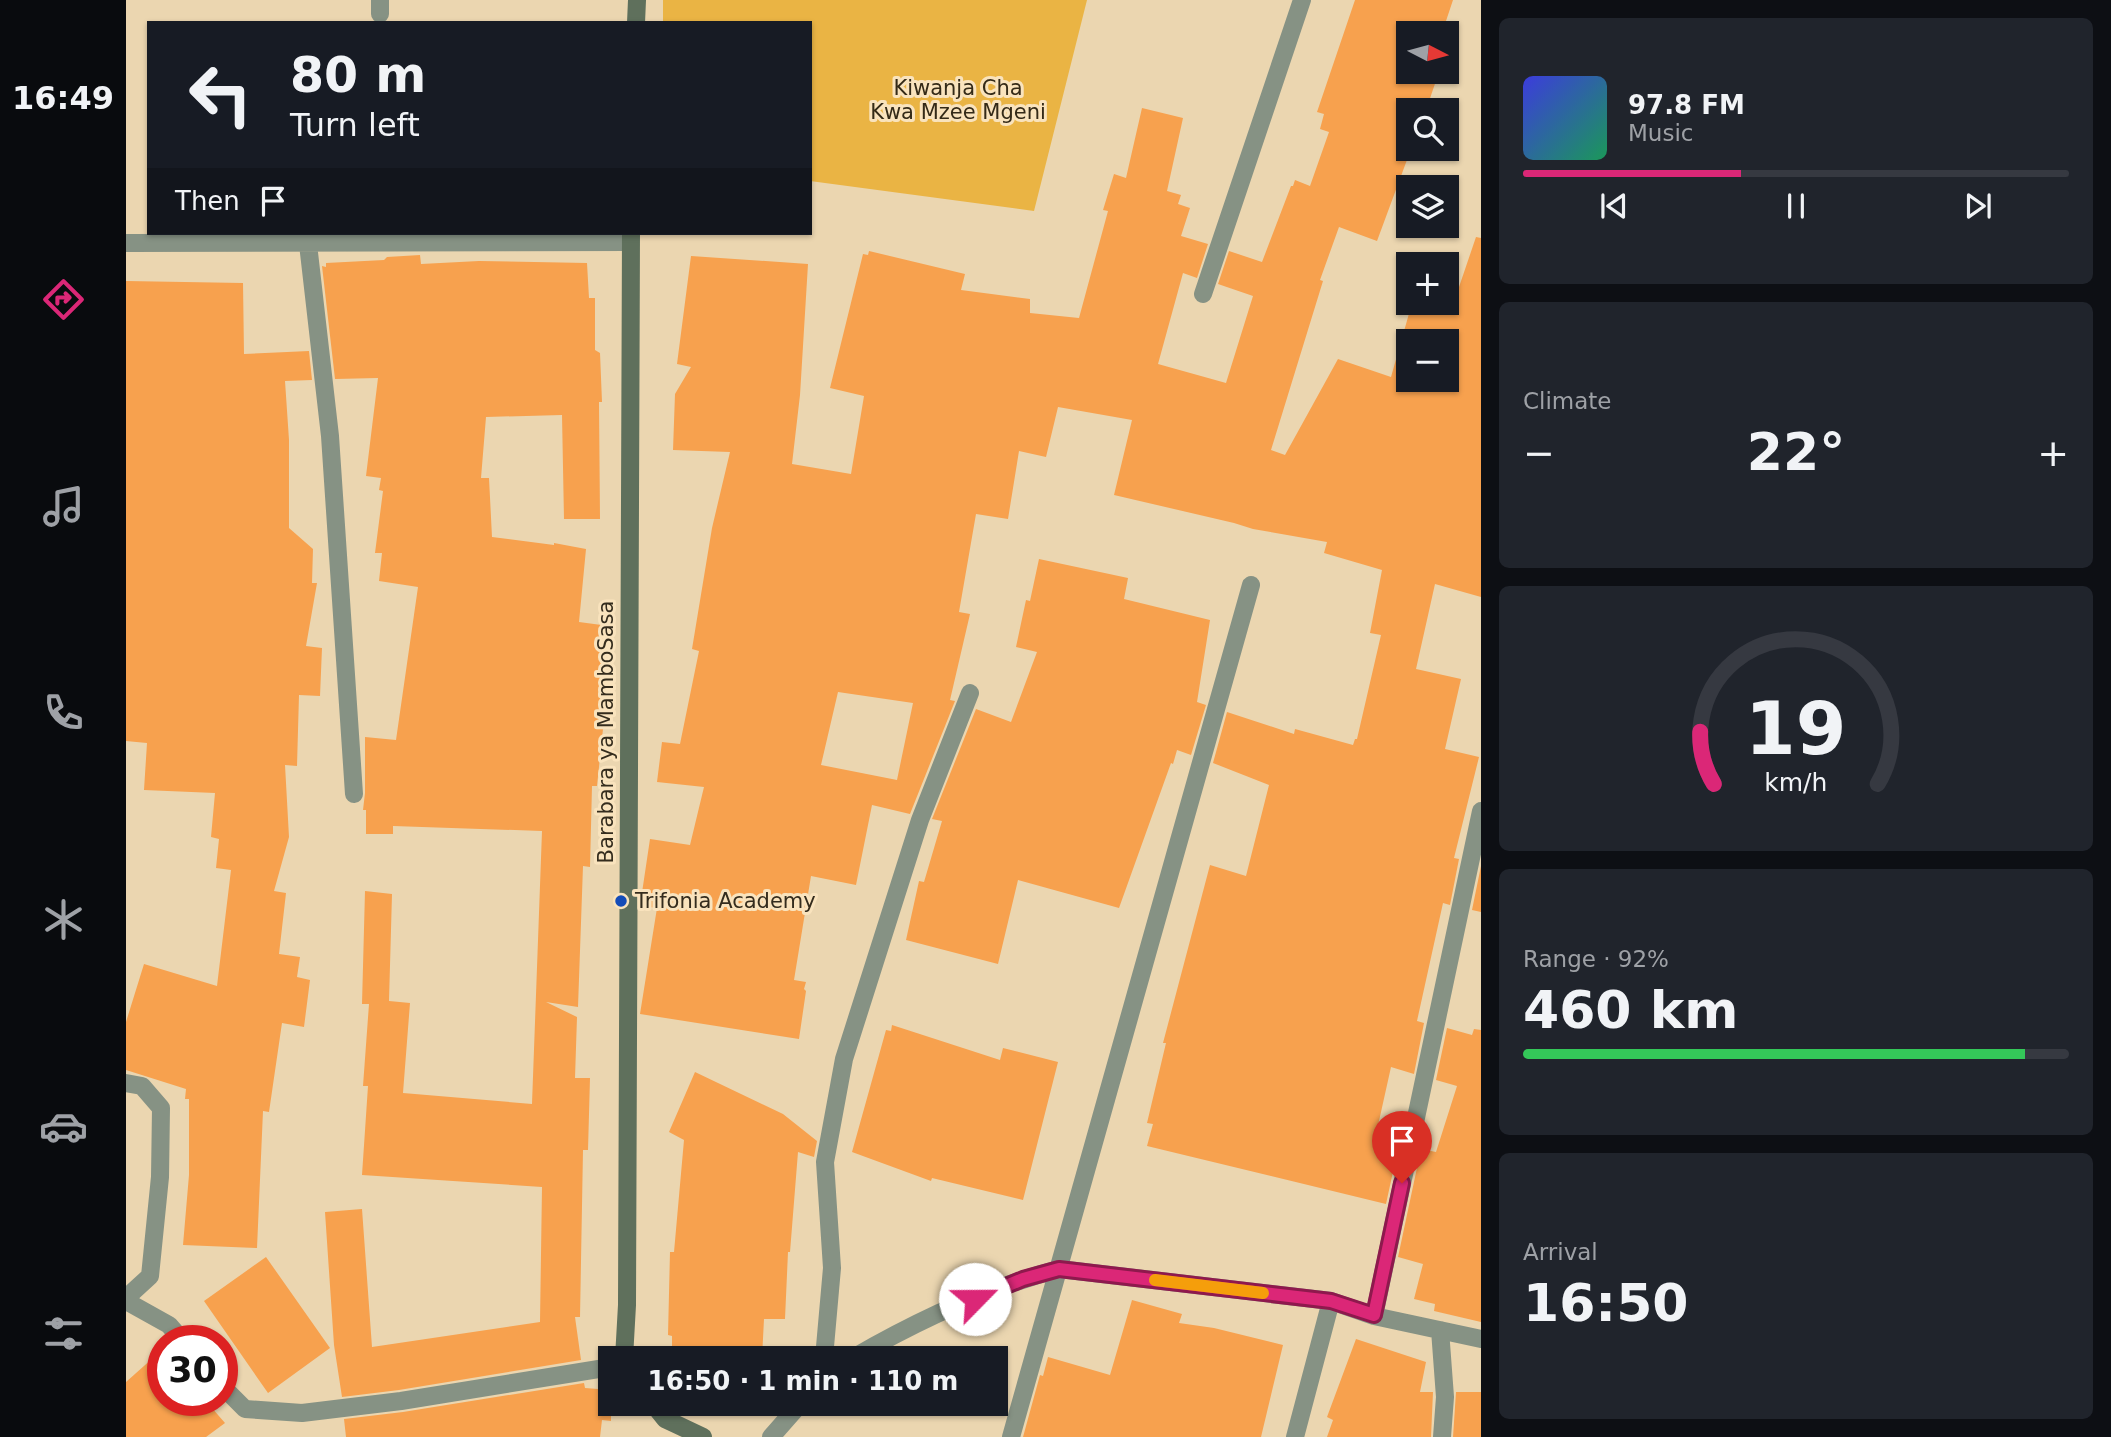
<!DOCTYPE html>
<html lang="en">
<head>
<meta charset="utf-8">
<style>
  :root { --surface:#171b24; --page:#20242c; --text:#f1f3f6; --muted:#9ea1a6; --line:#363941; --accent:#db2777 }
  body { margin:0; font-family:"DejaVu Sans",sans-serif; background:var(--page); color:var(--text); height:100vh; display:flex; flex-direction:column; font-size:26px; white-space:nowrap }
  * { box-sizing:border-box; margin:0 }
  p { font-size:23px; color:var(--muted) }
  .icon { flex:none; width:38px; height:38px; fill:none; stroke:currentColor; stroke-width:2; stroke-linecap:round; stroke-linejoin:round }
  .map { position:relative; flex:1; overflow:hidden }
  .side { display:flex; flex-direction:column; gap:18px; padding:18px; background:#0d0f14; width:630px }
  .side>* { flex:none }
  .banner { position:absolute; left:21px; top:21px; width:665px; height:214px; border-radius:0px; box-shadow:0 2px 5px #0004; background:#171b24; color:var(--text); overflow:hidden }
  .needle { width:46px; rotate:96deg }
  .buttons { position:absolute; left:1270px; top:21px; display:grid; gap:14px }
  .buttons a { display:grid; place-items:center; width:63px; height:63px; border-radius:0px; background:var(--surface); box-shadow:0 2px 5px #0004; font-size:35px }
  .speed { position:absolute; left:21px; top:1325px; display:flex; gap:14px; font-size:35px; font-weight:700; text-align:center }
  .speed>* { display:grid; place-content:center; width:91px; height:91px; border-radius:50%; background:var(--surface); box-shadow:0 2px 5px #0004; line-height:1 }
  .speed .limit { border:10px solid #d22; background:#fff; color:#111 }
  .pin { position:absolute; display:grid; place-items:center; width:60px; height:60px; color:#fff; margin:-72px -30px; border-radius:50% 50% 50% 0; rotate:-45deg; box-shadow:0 0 7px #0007 }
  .pin .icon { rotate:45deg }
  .me { position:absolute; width:77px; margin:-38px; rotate:67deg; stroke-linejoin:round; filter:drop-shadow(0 0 5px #0008) }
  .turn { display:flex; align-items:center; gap:24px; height:147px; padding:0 28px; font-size:32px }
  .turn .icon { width:91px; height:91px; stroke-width:2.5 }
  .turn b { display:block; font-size:49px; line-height:60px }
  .then { display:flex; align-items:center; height:66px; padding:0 28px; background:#0003; gap:14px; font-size:26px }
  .big { font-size:52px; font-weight:600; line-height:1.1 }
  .side .card { flex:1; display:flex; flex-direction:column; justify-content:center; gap:10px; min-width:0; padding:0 24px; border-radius:10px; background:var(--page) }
  .side .dial { align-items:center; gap:0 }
  .dial svg { height:182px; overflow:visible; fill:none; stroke:var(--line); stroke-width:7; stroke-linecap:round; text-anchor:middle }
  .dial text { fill:var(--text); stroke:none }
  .song { display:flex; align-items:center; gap:21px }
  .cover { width:84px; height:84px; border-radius:10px; background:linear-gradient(135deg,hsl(240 70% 55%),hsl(150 70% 35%)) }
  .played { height:7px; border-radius:4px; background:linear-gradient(90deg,var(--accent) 40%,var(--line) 40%) }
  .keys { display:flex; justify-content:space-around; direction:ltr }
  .heat { display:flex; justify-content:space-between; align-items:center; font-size:38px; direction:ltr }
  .charge { height:10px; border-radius:5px; background:linear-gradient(90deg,#34c759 92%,var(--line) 0) }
  .trip { position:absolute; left:472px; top:1346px; width:410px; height:70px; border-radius:0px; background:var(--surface); box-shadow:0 2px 5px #0004; font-weight:600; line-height:70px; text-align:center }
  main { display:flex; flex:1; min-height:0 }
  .tab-bar { display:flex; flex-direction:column; width:126px; justify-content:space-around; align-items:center; background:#090b0e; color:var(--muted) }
  .tab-bar .icon { width:49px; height:49px }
  .tab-bar .current { color:var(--accent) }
  .tab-bar b { font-size:32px; color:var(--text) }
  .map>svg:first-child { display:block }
  .green { fill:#eab444 }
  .building { fill:#f7a14e; fill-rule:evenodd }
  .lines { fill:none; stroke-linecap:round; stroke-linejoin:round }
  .street { stroke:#869284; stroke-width:18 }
  .secondary { stroke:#5f705c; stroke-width:18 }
  .route-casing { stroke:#8e194d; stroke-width:18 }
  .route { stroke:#db2777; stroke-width:12 }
  .slow { stroke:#f59e0b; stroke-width:12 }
  .poi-dot { fill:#144cb8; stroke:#f9e3bd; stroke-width:2.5 }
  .labels { text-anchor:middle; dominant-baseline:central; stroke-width:6; stroke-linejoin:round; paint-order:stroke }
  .park-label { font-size:21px; fill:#342a17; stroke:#f9e3bd }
  .street-label { font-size:21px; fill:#342c1d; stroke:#f9e3bd }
  .poi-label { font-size:21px; fill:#342c1d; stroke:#f9e3bd; text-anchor:start }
</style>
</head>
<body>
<main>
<nav class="tab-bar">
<b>16:49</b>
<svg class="icon current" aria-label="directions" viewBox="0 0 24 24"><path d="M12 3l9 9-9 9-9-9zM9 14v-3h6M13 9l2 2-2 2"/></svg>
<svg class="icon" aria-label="music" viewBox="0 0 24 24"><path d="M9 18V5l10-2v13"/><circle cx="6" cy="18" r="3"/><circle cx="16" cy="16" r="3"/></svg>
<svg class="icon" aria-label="phone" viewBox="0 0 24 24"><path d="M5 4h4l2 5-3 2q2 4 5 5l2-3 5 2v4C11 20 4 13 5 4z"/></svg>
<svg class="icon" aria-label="climate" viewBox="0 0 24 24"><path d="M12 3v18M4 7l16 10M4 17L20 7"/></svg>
<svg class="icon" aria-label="car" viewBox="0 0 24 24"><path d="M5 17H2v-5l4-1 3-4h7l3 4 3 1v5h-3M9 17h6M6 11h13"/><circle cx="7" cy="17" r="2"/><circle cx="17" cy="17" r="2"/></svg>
<svg class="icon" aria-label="filters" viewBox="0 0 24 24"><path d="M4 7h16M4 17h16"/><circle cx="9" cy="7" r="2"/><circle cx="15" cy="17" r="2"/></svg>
</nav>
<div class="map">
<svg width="1355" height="1437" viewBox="0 0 1355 1437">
  <rect width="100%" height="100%" fill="#ebd6b0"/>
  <path class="green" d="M537 0H961L908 211 684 181V23H537Z"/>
  <path class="building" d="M1229 0H1327L1319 24 1327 26 1321 45V33H1283V72H1313L1300 110H1283V149H1288H1285L1251 241 1213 227 1194 280 1197 281 1145 450 1159 455 1212 359 1265 377 1286 303H1321V287L1332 290 1350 237 1355 238V597L1309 584 1290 669 1335 679 1319 749 1353 757 1328 858 1333 859 1324 905 1317 903 1291 1021 1298 1023 1288 1074 1265 1067 1249 1139 1273 1144 1260 1204 1021 1146 1027 1124 1021 1123 1040 1043H1037L1084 865 1120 876 1143 785 1087 763 1101 712 1168 734 1169 729 1227 745 1229 739H1231L1255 635 1244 633 1256 570 1198 553 1201 542 1127 529 1108 523 988 495 1006 420 932 407 920 457 893 451 882 519 850 514 833 612 844 614 824 700 829 701 784 814 746 805 730 885 685 876 668 980 680 982 678 989 680 991 673 1039 514 1014 531 908 514 906 524 839 564 845 578 787 531 782 536 742 554 744 573 651 566 649 586 528 604 452 547 450 549 394 565 367 551 364 565 256 682 264 674 395 666 464 725 474 738 396 704 388 737 254 742 255 743 251 839 274 835 290 904 299V313L953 318 982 211 977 210 988 174 1000 178 1016 108 1057 118 1041 191 1055 195 1052 204 1064 208 1055 236 1082 244 1071 278 1057 273 1032 364 1100 383 1127 296 1092 284 1103 251 1136 262 1165 186H1167L1169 180 1184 186 1203 132 1194 129 1198 114 1191 112ZM1283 341H1321V380H1283ZM712 692 787 703 771 780 695 765Z
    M294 255 295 264 353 261 461 263 463 298H469V350L474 353 476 402H473L474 519H438L436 415 360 417 355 478H363L366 537 428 545V543L460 549 453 622 483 626 473 696 478 697 476 710H479L471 786H466L464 867 457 866 452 1007 420 1002 451 1017 449 1078H464L462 1150H457L454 1317H449L455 1360 273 1390 216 1397 208 1345 199 1212 236 1209 246 1347 414 1322 416 1187 236 1175 242 1086H237L243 1004H236L239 891 266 894 263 1001 284 1003 277 1093 406 1104 416 831 267 826V834H240V810H237L239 793V737L270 740 292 587 253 581 256 553H249L257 491 253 490 255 478 240 476 252 378 209 379 196 266 200 267V263L258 260 261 257Z
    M0 281 117 283 118 354 183 351 186 380 159 381 163 440V528L187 549 186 583H191L180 646 196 648 194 696 173 695 171 766 159 765 163 837 148 891 160 893 153 954 174 957 171 977 184 980 178 1027 156 1023 143 1112 137 1111 131 1248 57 1245 63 1175V1099H59L60 1089 0 1070V1022L18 964 91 986 105 870 90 868 93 839 85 837 89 793 18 790 21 743 0 741Z
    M913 559 1002 578 998 599 1084 620 1071 702 1080 705 1065 755 1051 750 1047 764 1045 763 993 908 892 880 872 964 780 940 793 881 798 882 816 821 806 819 850 709 885 722 911 652 890 647 900 600 904 601Z
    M1355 866V912L1346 910Z
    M766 1025 874 1060 877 1048 932 1062 897 1200 806 1178 805 1181 726 1152 760 1030 765 1031Z
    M1321 1028 1346 1035 1348 1029 1355 1030V1322L1308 1311 1309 1304 1288 1299 1297 1264 1272 1257 1295 1149 1310 1152 1331 1086 1310 1080Z
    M569 1072 657 1114 691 1141 688 1157 672 1152 664 1252H662L659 1319H638L636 1358H546V1336L542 1335 544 1252H548L558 1140 543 1132Z
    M140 1257 204 1348 142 1393 78 1301Z
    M1006 1300 1056 1314 1053 1323 1088 1328 1157 1345 1135 1437H897L914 1375 917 1376 922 1357 984 1375Z
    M1230 1339 1300 1362 1294 1392H1307L1305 1437H1201L1207 1420 1201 1417Z
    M37 1349V1400H79L99 1423 80 1437H0V1382Z
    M458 1383 459 1388 485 1390V1421L476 1420 474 1437H220L218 1419 277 1412Z
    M1330 1392H1355V1437H1327Z"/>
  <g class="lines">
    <path class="street" d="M254 14V0
      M0 243 504 242
      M182 244 204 436 228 794
      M1077 294 1176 0
      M0 1083 16 1086 35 1108 34 1177 24 1276 0 1298
      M0 1301 43 1325 56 1340
      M1248 1316 1355 811
      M1314 1330 1319 1397 1316 1437
      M698 1358 706 1268 699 1162 718 1059 794 820 844 693
      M727 1358C791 1321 861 1288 933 1269L1205 1301 1248 1316 1355 1339
      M96 1386 119 1409 176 1413 275 1401 485 1367
      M645 1437 674 1404
      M885 1437 1125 585
      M1169 1437 1205 1301"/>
    <path class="secondary" d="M510 23 511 0
      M498 1358 501 1305 505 233
      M527 1404 539 1419 577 1437"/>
  </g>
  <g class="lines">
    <g class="route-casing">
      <path id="route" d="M849 1299 897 1279 933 1269 1205 1301 1248 1315 1276 1183"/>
    </g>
    <use href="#route" class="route"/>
    <path class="slow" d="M1029 1280 1137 1293"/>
  </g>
  <circle class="poi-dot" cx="495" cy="901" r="7"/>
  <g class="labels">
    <g class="park-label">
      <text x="832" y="88">Kiwanja Cha<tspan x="832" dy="24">Kwa Mzee Mgeni</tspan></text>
    </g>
    <g class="street-label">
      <text transform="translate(480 732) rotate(-90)">Barabara ya MamboSasa</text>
    </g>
    <g class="poi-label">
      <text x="509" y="901">Trifonia Academy</text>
    </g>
  </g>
</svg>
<div class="buttons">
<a><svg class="needle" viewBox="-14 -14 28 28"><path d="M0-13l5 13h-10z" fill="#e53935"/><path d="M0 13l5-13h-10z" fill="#9ea1a6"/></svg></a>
<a><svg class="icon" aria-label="search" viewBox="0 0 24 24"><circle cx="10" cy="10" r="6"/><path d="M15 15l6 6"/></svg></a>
<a><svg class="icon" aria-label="layers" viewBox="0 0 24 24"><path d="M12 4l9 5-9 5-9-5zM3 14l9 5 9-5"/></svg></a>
<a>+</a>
<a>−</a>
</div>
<div class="speed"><div class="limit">30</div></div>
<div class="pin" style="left:1276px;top:1183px;background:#d93025"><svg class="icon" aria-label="arrive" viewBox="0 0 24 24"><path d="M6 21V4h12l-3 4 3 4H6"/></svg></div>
<svg class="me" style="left:849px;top:1299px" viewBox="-20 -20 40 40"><circle r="19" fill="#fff"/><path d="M0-13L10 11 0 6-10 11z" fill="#db2777"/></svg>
<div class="trip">16:50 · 1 min · 110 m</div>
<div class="banner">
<div class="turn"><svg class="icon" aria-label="left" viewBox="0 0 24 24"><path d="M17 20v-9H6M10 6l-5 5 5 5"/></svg><div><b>80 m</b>Turn left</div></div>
<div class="then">Then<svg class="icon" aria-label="arrive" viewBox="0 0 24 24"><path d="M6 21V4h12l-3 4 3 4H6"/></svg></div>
</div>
</div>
<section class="side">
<div class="card">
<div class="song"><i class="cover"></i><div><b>97.8 FM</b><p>Music</p></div></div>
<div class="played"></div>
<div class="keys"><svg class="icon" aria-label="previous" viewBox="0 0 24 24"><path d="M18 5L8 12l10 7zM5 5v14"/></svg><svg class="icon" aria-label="pause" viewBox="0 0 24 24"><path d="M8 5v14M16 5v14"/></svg><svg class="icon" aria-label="next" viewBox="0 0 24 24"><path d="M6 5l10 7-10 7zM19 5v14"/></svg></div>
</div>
<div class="card"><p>Climate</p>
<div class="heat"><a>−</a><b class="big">22°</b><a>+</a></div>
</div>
<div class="card dial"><svg viewBox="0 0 100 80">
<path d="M14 69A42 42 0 1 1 86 69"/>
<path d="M14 69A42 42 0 0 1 8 46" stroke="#db2777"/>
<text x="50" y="56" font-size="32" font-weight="700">19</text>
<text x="50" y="72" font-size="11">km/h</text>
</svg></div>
<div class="card"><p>Range · 92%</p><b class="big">460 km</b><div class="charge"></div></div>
<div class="card"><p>Arrival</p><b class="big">16:50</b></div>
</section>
</main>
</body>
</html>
